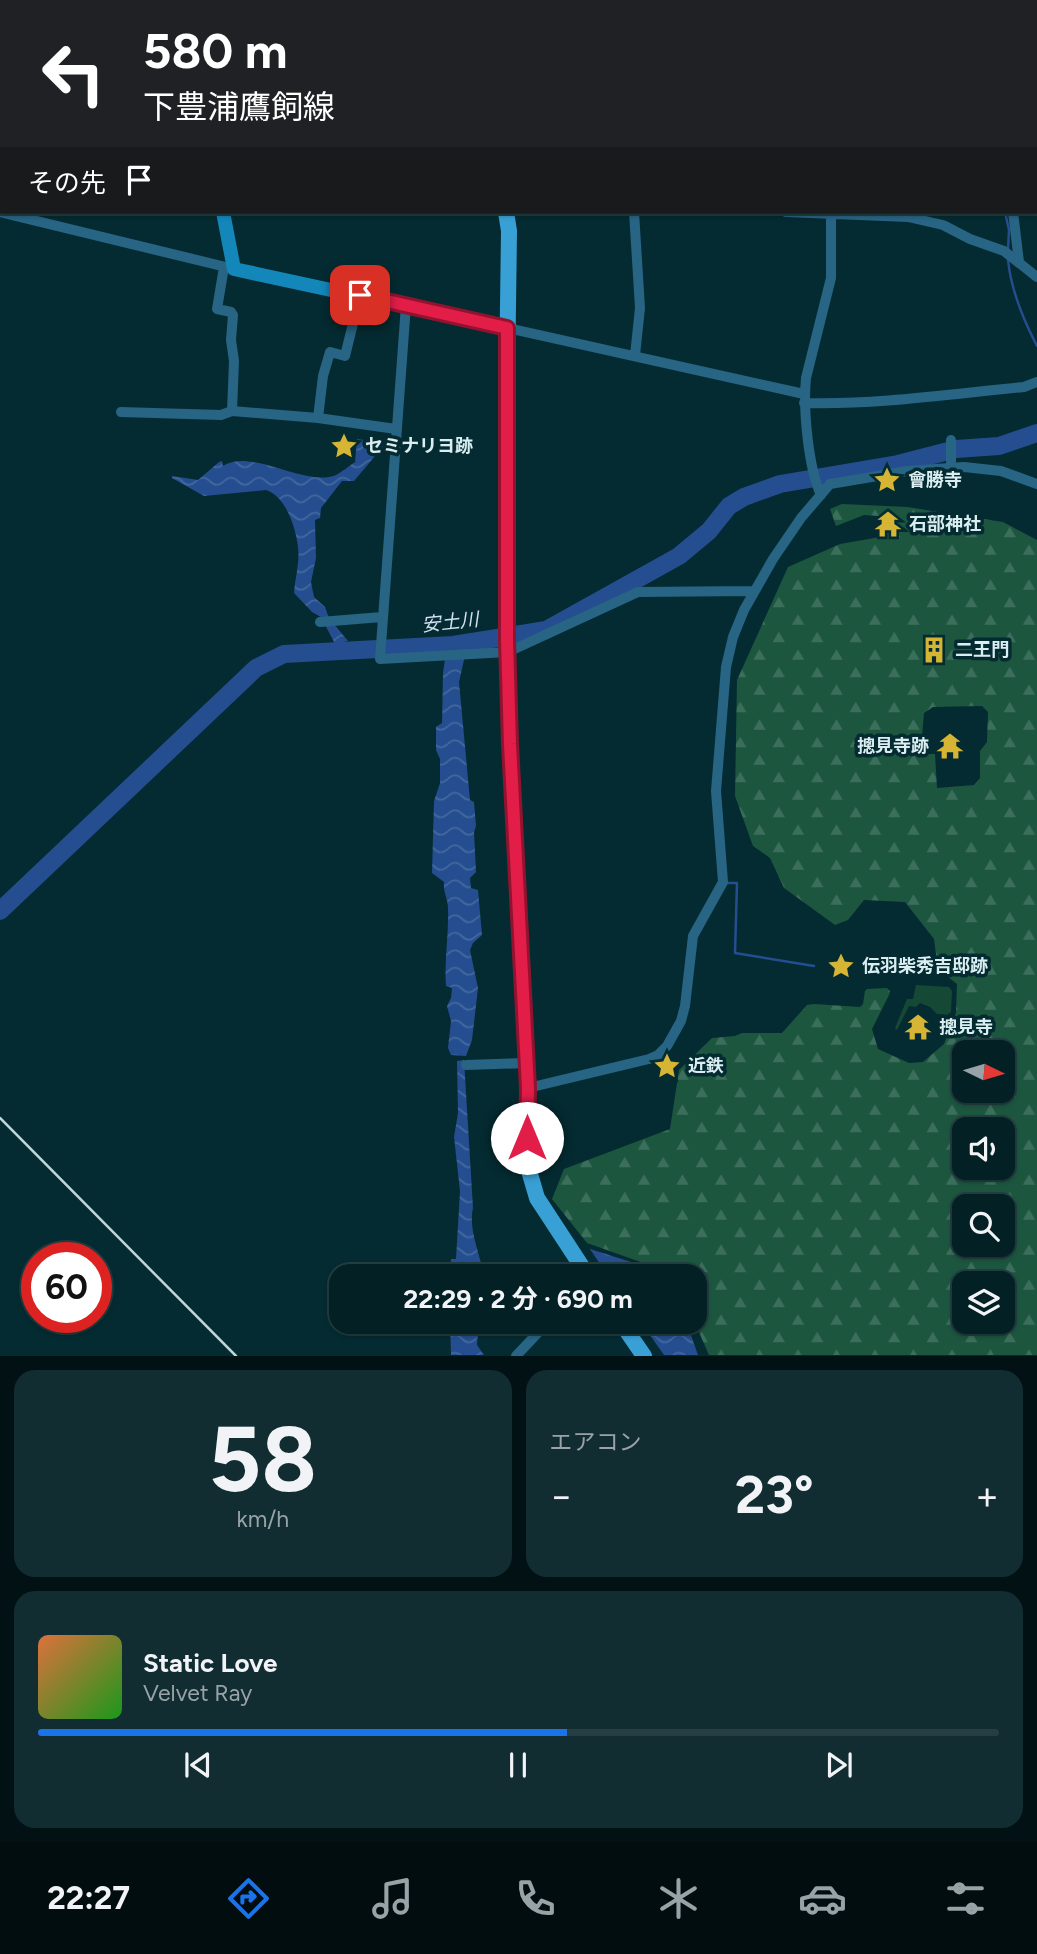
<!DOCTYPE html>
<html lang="ja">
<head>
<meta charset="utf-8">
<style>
  :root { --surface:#032025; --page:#112d32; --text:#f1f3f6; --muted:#97a3a7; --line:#243e42; --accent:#1a73e8 }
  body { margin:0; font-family:Figtree,"Noto Sans JP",sans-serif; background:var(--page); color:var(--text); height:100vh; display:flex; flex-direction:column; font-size:26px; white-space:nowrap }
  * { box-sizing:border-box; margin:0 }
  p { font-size:23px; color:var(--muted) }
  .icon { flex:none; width:38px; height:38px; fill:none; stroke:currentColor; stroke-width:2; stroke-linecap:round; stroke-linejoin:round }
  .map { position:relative; height:1356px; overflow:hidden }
  .side { display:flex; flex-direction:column; gap:14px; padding:14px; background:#021214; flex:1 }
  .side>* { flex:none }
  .guide { position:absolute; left:0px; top:0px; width:1038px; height:214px; box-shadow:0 2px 5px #0004,0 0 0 2px var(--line); background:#202124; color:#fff; overflow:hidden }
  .needle { width:46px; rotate:95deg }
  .buttons { position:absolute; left:952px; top:1040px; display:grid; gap:14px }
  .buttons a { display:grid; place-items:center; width:63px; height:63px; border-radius:14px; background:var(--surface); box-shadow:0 2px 5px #0004,0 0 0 2px var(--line); font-size:35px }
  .speed { position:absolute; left:21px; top:1242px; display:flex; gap:14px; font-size:35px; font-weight:700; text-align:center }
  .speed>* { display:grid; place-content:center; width:91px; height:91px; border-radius:50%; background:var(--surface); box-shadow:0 2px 5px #0004,0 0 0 2px var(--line); line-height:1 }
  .speed .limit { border:10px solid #d22; background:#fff; color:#111 }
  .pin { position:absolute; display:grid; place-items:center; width:60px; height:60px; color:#fff; margin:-30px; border-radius:14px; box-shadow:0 4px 10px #0006 }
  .me { position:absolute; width:77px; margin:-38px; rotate:0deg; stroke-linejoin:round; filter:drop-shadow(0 0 5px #0008) }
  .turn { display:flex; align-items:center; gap:24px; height:147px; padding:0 28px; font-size:32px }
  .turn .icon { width:91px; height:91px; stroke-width:2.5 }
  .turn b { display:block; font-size:49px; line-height:60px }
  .then { display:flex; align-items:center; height:66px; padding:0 28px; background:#0003; gap:14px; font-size:26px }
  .big { font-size:52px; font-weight:700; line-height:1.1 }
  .side .widget { flex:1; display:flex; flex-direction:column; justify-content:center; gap:10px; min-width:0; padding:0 24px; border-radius:21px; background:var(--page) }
  .side .dial { align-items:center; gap:0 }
  .dial b { font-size:91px; line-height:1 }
  .song { display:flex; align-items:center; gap:21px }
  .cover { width:84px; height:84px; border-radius:10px; background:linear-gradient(135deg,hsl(20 70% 55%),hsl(120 70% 35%)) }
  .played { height:7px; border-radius:4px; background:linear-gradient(90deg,var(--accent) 55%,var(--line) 55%) }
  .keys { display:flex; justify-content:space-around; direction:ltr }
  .heat { display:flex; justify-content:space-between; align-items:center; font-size:38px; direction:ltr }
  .side .tiles { flex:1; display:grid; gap:14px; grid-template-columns:1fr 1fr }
  .widget:last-child { grid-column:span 2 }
  .trip { position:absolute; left:329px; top:1264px; width:378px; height:70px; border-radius:21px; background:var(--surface); box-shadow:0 2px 5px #0004,0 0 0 2px var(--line); font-weight:700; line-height:70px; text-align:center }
  .tabs { display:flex; height:112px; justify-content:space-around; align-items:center; background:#010d0f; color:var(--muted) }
  .tabs .icon { width:49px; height:49px }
  .tabs .active { color:var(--accent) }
  .tabs b { font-size:32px; color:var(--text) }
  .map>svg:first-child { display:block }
  .forest { fill:url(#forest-firs); fill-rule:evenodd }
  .green { fill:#154835 }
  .water { fill:url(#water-waves) }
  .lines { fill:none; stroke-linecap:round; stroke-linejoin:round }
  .stream { stroke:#244e8f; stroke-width:2.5 }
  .river { stroke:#244e8f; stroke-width:18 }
  .minor { stroke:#286484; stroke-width:10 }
  .secondary { stroke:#1387ba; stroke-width:14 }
  .primary { stroke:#39a0d5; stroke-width:16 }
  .rail { stroke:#bfd5d9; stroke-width:2.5 }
  .route-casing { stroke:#92132f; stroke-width:18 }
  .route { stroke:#e11d48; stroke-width:12 }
  .labels { text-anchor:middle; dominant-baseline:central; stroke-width:7; stroke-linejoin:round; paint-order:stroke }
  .poi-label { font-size:18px; font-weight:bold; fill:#daeef2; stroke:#042b31; text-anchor:start }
  .water-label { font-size:19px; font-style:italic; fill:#d4e0f4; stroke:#042b31 }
</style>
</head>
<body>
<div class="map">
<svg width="1037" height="1356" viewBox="0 0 1037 1356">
  <defs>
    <pattern id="forest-firs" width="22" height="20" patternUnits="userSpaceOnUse" patternTransform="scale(1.75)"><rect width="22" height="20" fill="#1c563f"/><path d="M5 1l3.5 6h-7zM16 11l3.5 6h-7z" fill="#3c6f5b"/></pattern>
    <pattern id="water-waves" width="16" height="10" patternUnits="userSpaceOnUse" patternTransform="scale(1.75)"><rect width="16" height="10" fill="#244e8f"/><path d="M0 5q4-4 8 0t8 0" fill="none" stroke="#43689f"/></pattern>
  </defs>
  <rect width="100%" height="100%" fill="#042b31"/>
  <path class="forest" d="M842 504 907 507 1003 522 1037 540V1355H709L694 1321 695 1276H661L652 1266 587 1243 552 1199 564 1169 670 1129 679 1070 712 1038 735 1036 742 1033H782L807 1005 814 1004 860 1007 863 1004 865 991 867 989 887 988 890 991 889 995 872 1029 878 1049 909 1063 923 1062 944 1044 956 1013 957 984 938 969 934 939 905 902 864 900 848 920 835 925 784 888 770 858 753 846 735 796 737 680 788 567 840 544 886 536 887 531 894 530 893 517 864 515 836 526 830 509ZM982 706 988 712 987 742 980 751V778L974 785 937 788 935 754 923 752 921 749 924 713 933 707ZM964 1052H1003V1090H964ZM964 1129H1003V1167H964ZM964 1206H1003V1244H964ZM964 1283H1003V1321H964Z"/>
  <path class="green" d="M916 985 949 987 952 991 951 1012 947 1015 937 1014 930 1007 920 1003 916 1007 909 1006 897 1030 895 1028 907 999H913Z"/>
  <path class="water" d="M357 439 386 443 354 481H342L321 508 320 518 315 520 316 558 311 582 314 597 325 607 329 618 348 641 332 645 334 642 321 617 312 612 294 593C295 579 300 562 298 547 296 529 286 496 266 490L204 496 172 478V476L198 480 219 462 222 461 223 466C250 447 305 488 336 475 342 472 349 466 355 462Z
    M466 651 459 682 470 800 474 802 476 826 474 832 476 872 470 878 471 888 478 890 482 935 473 943 470 950 478 988 472 1040 466 1056 451 1055 448 1048 451 1021 447 1006 451 998 452 988 446 986C444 960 449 935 448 908 448 899 443 892 444 882L432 873 434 801 440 783V759L436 750V727L442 723 443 673 446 652Z
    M464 1060 473 1208C468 1229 480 1254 484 1276L450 1275 451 1259H456L460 1191 454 1137 458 1113 457 1061Z
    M590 1249 647 1267 653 1276H608Z
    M450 1321H491L478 1332 477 1345 484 1355H451Z
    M640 1321H686L698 1355H664Z"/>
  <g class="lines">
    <path class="stream" d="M1005 212 1009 230 1008 250
      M1008 260C1011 291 1023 319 1037 346
      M727 883H737L735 953 814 966"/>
    <path class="river" d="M0 911 256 668 284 654 453 645 546 630 679 556 709 531 729 506 744 497 780 484 898 464 956 449 999 446 1037 433"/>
    <path class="minor" d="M592 0V2
      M815 0V2
      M943 0V2
      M473 2 482 0
      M1036 55H1037
      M0 196 2 195
      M0 212 234 269
      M634 212 640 308 635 355
      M786 212 908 217 943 225 970 239 1004 251 1037 277
      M1013 212 1019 262
      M224 267 217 309 231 312 233 315 231 340 234 361 232 411
      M406 305 380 659 508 652 638 592 753 591
      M507 328 804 394
      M804 403C877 405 951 394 1024 387L1037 382
      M121 412 221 415 232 411 318 418 396 429
      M318 418 323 376 330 352 345 356 360 295
      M951 440V468
      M821 495C808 467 803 408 806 378L831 278V212
      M320 622 382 617
      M466 1065 527 1063
      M528 1088 649 1059 658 1055 667 1046 681 1021 685 1006 693 936 723 882 716 791 726 667 733 637 744 610 773 559 801 518 830 484 907 471 964 467 1001 471 1037 484
      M516 1356 549 1321"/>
    <path class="secondary" d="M0 104H2
      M223 212 234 269 507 328"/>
    <path class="primary" d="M383 0 384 2
      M506 212 509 231 506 456 507 640 510 744 528 1088V1156L530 1174 537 1198 588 1276
      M620 1321 644 1356"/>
    <path class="rail" d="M0 1118 236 1356"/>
  </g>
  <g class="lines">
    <g class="route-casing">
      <path id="route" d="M360 295 507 328V640L510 744 528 1088 527 1138"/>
    </g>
    <use href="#route" class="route"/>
  </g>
  <defs>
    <g id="sight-bare" transform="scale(2.1)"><path d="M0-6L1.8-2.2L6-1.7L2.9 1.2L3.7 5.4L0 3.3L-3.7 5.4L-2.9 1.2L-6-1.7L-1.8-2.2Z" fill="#d6b534" stroke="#042b31" stroke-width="2.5" paint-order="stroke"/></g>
    <g id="temple-bare" transform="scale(2.1)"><path d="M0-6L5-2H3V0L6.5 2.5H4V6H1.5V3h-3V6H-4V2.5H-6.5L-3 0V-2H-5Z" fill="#d6b534" stroke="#042b31" stroke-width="2.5" paint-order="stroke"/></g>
    <g id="building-bare" transform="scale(2.1)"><path d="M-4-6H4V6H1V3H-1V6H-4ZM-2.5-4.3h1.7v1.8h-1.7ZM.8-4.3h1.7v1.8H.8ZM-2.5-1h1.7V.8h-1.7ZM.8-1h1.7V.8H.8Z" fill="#d6b534" stroke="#042b31" stroke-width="2.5" paint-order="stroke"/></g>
  </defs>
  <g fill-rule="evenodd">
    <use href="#sight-bare" x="344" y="446"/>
    <use href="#sight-bare" x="887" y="480"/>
    <use href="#temple-bare" x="888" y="524"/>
    <use href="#building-bare" x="934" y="650"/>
    <use href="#temple-bare" x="950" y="746"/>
    <use href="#sight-bare" x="841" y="966"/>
    <use href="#temple-bare" x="918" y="1027"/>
    <use href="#sight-bare" x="667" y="1066"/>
  </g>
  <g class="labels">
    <g class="poi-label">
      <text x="365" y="446">セミナリヨ跡</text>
      <text x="908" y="480">會勝寺</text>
      <text x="909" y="524">石部神社</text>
      <text x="955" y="650">二王門</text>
      <text x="929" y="746" text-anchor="end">摠見寺跡</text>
      <text x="862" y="966">伝羽柴秀吉邸跡</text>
      <text x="939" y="1027">摠見寺</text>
      <text x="688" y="1066">近鉄</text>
    </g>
    <g class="water-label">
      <text transform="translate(450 622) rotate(-6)">安土川</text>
    </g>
  </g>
</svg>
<div class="buttons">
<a><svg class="needle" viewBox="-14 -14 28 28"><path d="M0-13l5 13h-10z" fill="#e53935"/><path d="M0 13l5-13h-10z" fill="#97a3a7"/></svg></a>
<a><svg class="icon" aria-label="sound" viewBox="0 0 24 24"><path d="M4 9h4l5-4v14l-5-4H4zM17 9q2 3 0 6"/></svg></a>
<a><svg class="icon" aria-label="search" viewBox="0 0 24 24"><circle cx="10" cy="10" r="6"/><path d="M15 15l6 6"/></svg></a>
<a><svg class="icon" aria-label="layers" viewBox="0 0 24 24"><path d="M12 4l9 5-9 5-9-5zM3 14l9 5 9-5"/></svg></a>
</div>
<div class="speed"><div class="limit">60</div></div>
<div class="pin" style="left:360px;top:295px;background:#d93025"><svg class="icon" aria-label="arrive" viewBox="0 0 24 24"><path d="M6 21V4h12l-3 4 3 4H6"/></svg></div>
<svg class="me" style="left:527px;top:1138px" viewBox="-20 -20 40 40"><circle r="19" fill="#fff"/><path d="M0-13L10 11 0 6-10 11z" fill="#e11d48"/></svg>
<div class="trip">22:29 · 2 分 · 690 m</div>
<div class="guide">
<div class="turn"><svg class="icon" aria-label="left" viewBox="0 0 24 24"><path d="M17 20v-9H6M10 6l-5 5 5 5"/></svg><div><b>580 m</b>下豊浦鷹飼線</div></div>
<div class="then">その先<svg class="icon" aria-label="arrive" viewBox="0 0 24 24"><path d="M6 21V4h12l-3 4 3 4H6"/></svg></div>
</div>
</div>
<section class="side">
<div class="tiles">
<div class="widget dial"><b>58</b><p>km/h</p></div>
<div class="widget"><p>エアコン</p>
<div class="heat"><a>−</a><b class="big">23°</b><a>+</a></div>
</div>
<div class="widget">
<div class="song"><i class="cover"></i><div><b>Static Love</b><p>Velvet Ray</p></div></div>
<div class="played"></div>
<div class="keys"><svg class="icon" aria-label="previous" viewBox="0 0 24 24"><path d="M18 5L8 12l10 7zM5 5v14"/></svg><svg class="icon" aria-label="pause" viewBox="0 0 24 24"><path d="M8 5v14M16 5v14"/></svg><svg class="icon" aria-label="next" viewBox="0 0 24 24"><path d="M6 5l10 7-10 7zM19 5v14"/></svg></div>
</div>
</div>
</section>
<nav class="tabs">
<b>22:27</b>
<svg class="icon active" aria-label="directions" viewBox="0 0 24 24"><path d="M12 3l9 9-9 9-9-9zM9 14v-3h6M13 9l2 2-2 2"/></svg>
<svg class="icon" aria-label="music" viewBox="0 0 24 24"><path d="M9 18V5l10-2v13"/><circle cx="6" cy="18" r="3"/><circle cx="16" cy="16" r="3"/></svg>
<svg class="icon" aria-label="phone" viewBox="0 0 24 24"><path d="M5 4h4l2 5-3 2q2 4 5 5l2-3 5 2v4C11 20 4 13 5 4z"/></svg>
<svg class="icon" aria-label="climate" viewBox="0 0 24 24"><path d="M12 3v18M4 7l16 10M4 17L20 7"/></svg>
<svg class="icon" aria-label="car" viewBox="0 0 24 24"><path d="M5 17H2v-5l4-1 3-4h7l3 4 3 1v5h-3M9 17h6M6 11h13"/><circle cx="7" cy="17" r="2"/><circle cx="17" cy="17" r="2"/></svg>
<svg class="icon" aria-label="filters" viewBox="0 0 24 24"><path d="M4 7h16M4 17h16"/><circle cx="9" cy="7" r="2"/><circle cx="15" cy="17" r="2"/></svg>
</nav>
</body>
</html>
